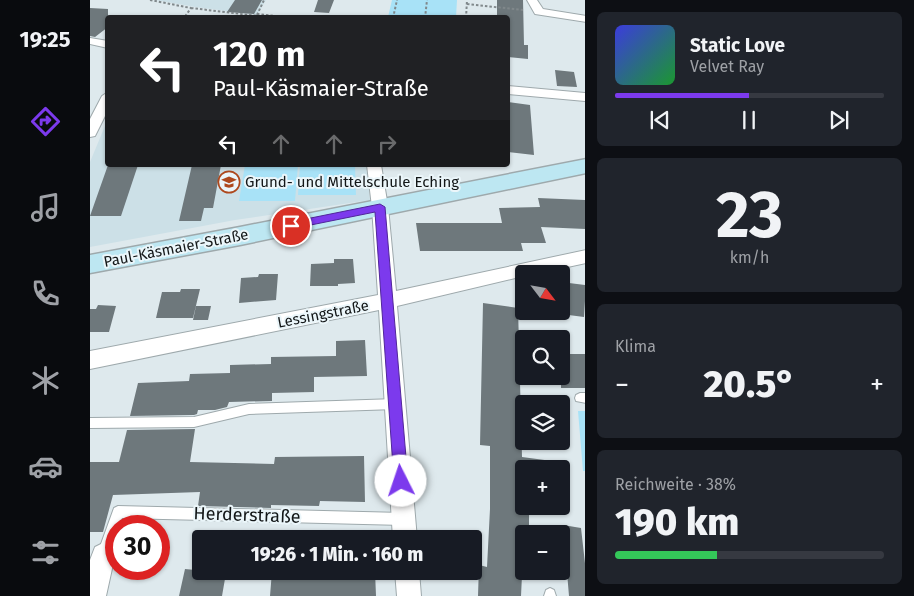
<!DOCTYPE html>
<html lang="de">
<head>
<meta charset="utf-8">
<style>
  :root { --surface:#171b24; --page:#20242c; --text:#f1f3f6; --muted:#9ea1a6; --line:#363941; --accent:#7c3aed }
  body { margin:0; font-family:"Fira Sans",sans-serif; background:var(--page); color:var(--text); height:100vh; display:flex; flex-direction:column; font-size:19px; white-space:nowrap }
  * { box-sizing:border-box; margin:0 }
  p { font-size:16px; color:var(--muted) }
  .icon { flex:none; width:28px; height:28px; fill:none; stroke:currentColor; stroke-width:2; stroke-linecap:round; stroke-linejoin:round }
  .map { position:relative; flex:1; overflow:hidden }
  .details { display:flex; flex-direction:column; gap:12px; padding:12px; background:#0d0f14; width:329px }
  .details>* { flex:none }
  .hud { position:absolute; left:15px; top:15px; width:405px; height:152px; border-radius:5px; box-shadow:0 1px 4px #0004; background:#202124; color:#fff; overflow:hidden }
  .needle { width:32px; rotate:121deg }
  .buttons { position:absolute; left:425px; top:265px; display:grid; gap:10px }
  .buttons a { display:grid; place-items:center; width:55px; height:55px; border-radius:5px; background:var(--surface); box-shadow:0 1px 4px #0004; font-size:25px }
  .speed { position:absolute; left:15px; top:515px; display:flex; gap:10px; font-size:25px; font-weight:700; text-align:center }
  .speed>* { display:grid; place-content:center; width:65px; height:65px; border-radius:50%; background:var(--surface); box-shadow:0 1px 4px #0004; line-height:1 }
  .speed .limit { border:8px solid #d22; background:#fff; color:#111 }
  .pin { position:absolute; display:grid; place-items:center; width:42px; height:42px; color:#fff; margin:-21px; border:2px solid #fff; border-radius:50%; box-shadow:0 1px 5px #0007 }
  .me { position:absolute; width:55px; margin:-28px; rotate:356deg; stroke-linejoin:round; filter:drop-shadow(0 0 4px #0008) }
  .turn { display:flex; align-items:center; gap:18px; height:105px; padding:0 25px; font-size:22px }
  .turn .icon { width:65px; height:65px; stroke-width:2.5 }
  .turn b { display:block; font-size:35px; line-height:42px }
  .lanes { display:flex; align-items:center; height:48px; padding:0 25px; background:#0003; justify-content:center; gap:25px; direction:ltr }
  .lanes .off { opacity:.35 }
  .big { font-size:38px; font-weight:800; line-height:1.1 }
  .details .card { flex:1; display:flex; flex-direction:column; justify-content:center; gap:8px; min-width:0; padding:0 18px; border-radius:8px; background:var(--page) }
  .details .dial { align-items:center; gap:0 }
  .dial b { font-size:65px; line-height:1 }
  .song { display:flex; align-items:center; gap:15px }
  .cover { width:60px; height:60px; border-radius:8px; background:linear-gradient(135deg,hsl(240 70% 55%),hsl(130 70% 35%)) }
  .played { height:5px; border-radius:2px; background:linear-gradient(90deg,var(--accent) 50%,var(--line) 50%) }
  .keys { display:flex; justify-content:space-around; direction:ltr }
  .heat { display:flex; justify-content:space-between; align-items:center; font-size:28px; direction:ltr }
  .charge { height:8px; border-radius:4px; background:linear-gradient(90deg,#34c759 38%,var(--line) 0) }
  .trip { position:absolute; left:102px; top:530px; width:290px; height:50px; border-radius:5px; background:var(--surface); box-shadow:0 1px 4px #0004; font-weight:800; line-height:50px; text-align:center }
  main { display:flex; flex:1; min-height:0 }
  .tab-bar { display:flex; flex-direction:column; width:90px; justify-content:space-around; align-items:center; background:#090b0e; color:var(--muted) }
  .tab-bar .icon { width:35px; height:35px }
  .tab-bar .on { color:var(--accent) }
  .tab-bar b { font-size:22px; color:var(--text) }
  .map>svg:first-child { display:block }
  .built { fill:#cce0e7 }
  .green { fill:#a8e2f7 }
  .building { fill:#6e787c }
  .lines { fill:none; stroke-linecap:round; stroke-linejoin:round }
  .lane-casing { stroke:#9ea9ac; stroke-width:2 }
  .street-casing { stroke:#9ea9ac; stroke-width:2 }
  .secondary-casing { stroke:#9ea9ac; stroke-width:3 }
  .path { stroke:#80888b; stroke-width:2; stroke-dasharray:2.5 2; stroke-linecap:butt }
  .lane { fill:#fff; fill-rule:evenodd }
  .street { fill:#fff; fill-rule:evenodd }
  .secondary { fill:#bde7f2; fill-rule:evenodd }
  .route { fill:#7c3aed; stroke:#51269a }
  .labels { text-anchor:middle; dominant-baseline:central; stroke-width:4; stroke-linejoin:round; paint-order:stroke }
  .poi-label { font-size:15px; fill:#131718; stroke:#ebf6fa; text-anchor:start }
  .street-label { font-size:15px; fill:#131718; stroke:#ebf6fa }
  .near-street-label { font-size:18px; fill:#131718; stroke:#ebf6fa }
</style>
</head>
<body>
<main>
<nav class="tab-bar">
<b>19:25</b>
<svg class="icon on" aria-label="directions" viewBox="0 0 24 24"><path d="M12 3l9 9-9 9-9-9zM9 14v-3h6M13 9l2 2-2 2"/></svg>
<svg class="icon" aria-label="music" viewBox="0 0 24 24"><path d="M9 18V5l10-2v13"/><circle cx="6" cy="18" r="3"/><circle cx="16" cy="16" r="3"/></svg>
<svg class="icon" aria-label="phone" viewBox="0 0 24 24"><path d="M5 4h4l2 5-3 2q2 4 5 5l2-3 5 2v4C11 20 4 13 5 4z"/></svg>
<svg class="icon" aria-label="climate" viewBox="0 0 24 24"><path d="M12 3v18M4 7l16 10M4 17L20 7"/></svg>
<svg class="icon" aria-label="car" viewBox="0 0 24 24"><path d="M5 17H2v-5l4-1 3-4h7l3 4 3 1v5h-3M9 17h6M6 11h13"/><circle cx="7" cy="17" r="2"/><circle cx="17" cy="17" r="2"/></svg>
<svg class="icon" aria-label="filters" viewBox="0 0 24 24"><path d="M4 7h16M4 17h16"/><circle cx="9" cy="7" r="2"/><circle cx="15" cy="17" r="2"/></svg>
</nav>
<div class="map">
<svg width="496" height="596" viewBox="0 0 496 596">
  <rect width="100%" height="100%" fill="#dee9ed"/>
  <path class="built" d="M66 0H176L167 15 105 7Z
    M17 121 18 165H276L280 200 145 220 0 247V162Z"/>
  <path class="green" d="M302 0H367L366 17H298Z
    M155 165H208L205 201H149Z
    M210 165H265L266 195H208Z
    M488 411H495V471H493Z"/>
  <path class="building" d="M145 0H172L164 14 137 12Z
    M228 0H244L239 13 224 12Z
    M407 0H433L434 45H438V59L418 57V18H407Z
    M0 8 18 9V27L5 37 0 36Z
    M465 70 484 72 487 87 467 86Z
    M418 102 440 105 444 155 418 152Z
    M18 165H48L31 216H0Z
    M102 165H131L123 208H114L111 221H89Z
    M448 198 496 200V229L451 227 456 243H431L433 251H330L326 223H412L409 208 450 207Z
    M244 259H263L265 283 248 284V286H220L221 264 244 263Z
    M169 274H188L186 300 149 303 151 278 168 277Z
    M471 282 496 285 494 317 471 314Z
    M91 289H110L103 318H66L72 292H90Z
    M393 303 428 308 432 457 462 461 461 469H434V506H439V534H434L431 596H388L389 565 397 567 400 509V446L390 445Z
    M8 305 26 306 19 332H0V309H6Z
    M106 306H121L118 320H103Z
    M275 340 277 376 224 377V392L182 393V401L139 402 137 407 125 410H108L107 414 104 415 40 416 48 383 99 381 100 374 140 373V365L181 364V357L246 356V341Z
    M471 354H496V388H471Z
    M105 429 100 462 184 464 185 457 274 456 275 502 230 501 229 506 181 505V508L108 506 110 492 23 495 13 532H0V462H29L37 430Z
    M473 525 491 528 496 572V596H479Z
    M95 569 136 573 132 596H89Z
    M182 571H285L286 596H180Z"/>
  <g class="lines">
    <g class="lane-casing">
      <path id="lane" d="M490 393H496V403L486 401 485 398 486 395Z
        M306 399 310 401 311 404 310 407 306 409 159 414 104 427 0 428V418L104 417 159 404Z
        M28 506 313 513 317 515 319 519 317 523 313 525 32 518 29 526H26V534L17 559 13 561 9 559 7 555 24 508Z
        M460 588 464 590 466 596H454L456 590Z"/>
    </g>
    <g class="street-casing">
      <path id="street" d="M437 0H447L453 9 496 16V22L445 14Z
        M0 38 18 41V48L0 44Z
        M418 86 496 93V101L418 94Z
        M18 92V110L5 136 0 137V119L12 96Z
        M277 165H291L298 207 306 291 496 250V263L445 274H434V276L307 306 327 539H303L289 310 0 369V351L288 295 282 207Z
        M13 543 21 547 25 555 16 596H0V560L5 547Z
        M305 571H329L331 596H307Z"/>
    </g>
    <g class="secondary-casing">
      <path id="secondary" d="M496 159V173L150 245 0 273V255L150 227Z"/>
    </g>
    <path class="path" d="M60 0 101 8 94 18
      M377 4 433 10
      M101 8 168 16
      M167 14 202 18
      M167 15 174 0
      M303 18 307 0
      M335 18 337 0
      M376 18 377 0"/>
    <use href="#lane" class="lane"/>
    <use href="#street" class="street"/>
    <use href="#secondary" class="secondary"/>
  </g>
  <path class="route" d="M290 204 295 207 318 481 316 486 311 488 306 486 304 481 285 212 201 229 196 226 201 222Z"/>
  <defs>
    <g id="school-ring" transform="scale(1.125)"><circle r="9.5" fill="#ebf6fa" stroke="#ae491e" stroke-width="1.5"/><path d="M0-5L7-2L0 1L-7-2ZM-4 1L0 2.5L4 1V4Q0 6-4 4Z" fill="#ae491e"/></g>
  </defs>
  <g fill-rule="evenodd">
    <use href="#school-ring" x="139" y="182"/>
  </g>
  <g class="labels">
    <g class="poi-label">
      <text x="155" y="182">Grund- und Mittelschule Eching</text>
    </g>
    <g class="street-label">
      <text transform="translate(86 248) rotate(-11)">Paul-Käsmaier-Straße</text>
      <text transform="translate(233 314) rotate(-11)">Lessingstraße</text>
    </g>
    <g class="near-street-label">
      <text transform="translate(157 515) rotate(2)">Herderstraße</text>
    </g>
  </g>
</svg>
<div class="buttons">
<a><svg class="needle" viewBox="-14 -14 28 28"><path d="M0-13l5 13h-10z" fill="#e53935"/><path d="M0 13l5-13h-10z" fill="#9ea1a6"/></svg></a>
<a><svg class="icon" aria-label="search" viewBox="0 0 24 24"><circle cx="10" cy="10" r="6"/><path d="M15 15l6 6"/></svg></a>
<a><svg class="icon" aria-label="layers" viewBox="0 0 24 24"><path d="M12 4l9 5-9 5-9-5zM3 14l9 5 9-5"/></svg></a>
<a>+</a>
<a>−</a>
</div>
<div class="speed"><div class="limit">30</div></div>
<div class="pin" style="left:201px;top:226px;background:#d93025"><svg class="icon" aria-label="arrive" viewBox="0 0 24 24"><path d="M6 21V4h12l-3 4 3 4H6"/></svg></div>
<svg class="me" style="left:311px;top:481px" viewBox="-20 -20 40 40"><circle r="19" fill="#fff"/><path d="M0-13L10 11 0 6-10 11z" fill="#7c3aed"/></svg>
<div class="trip">19:26 · 1 Min. · 160 m</div>
<div class="hud">
<div class="turn"><svg class="icon" aria-label="left" viewBox="0 0 24 24"><path d="M17 20v-9H6M10 6l-5 5 5 5"/></svg><div><b>120 m</b>Paul-Käsmaier-Straße</div></div>
<div class="lanes"><svg class="icon" aria-label="left" viewBox="0 0 24 24"><path d="M17 20v-9H6M10 6l-5 5 5 5"/></svg><svg class="icon off" aria-label="ahead" viewBox="0 0 24 24"><path d="M12 20V5M6 11l6-6 6 6"/></svg><svg class="icon off" aria-label="ahead" viewBox="0 0 24 24"><path d="M12 20V5M6 11l6-6 6 6"/></svg><svg class="icon off" aria-label="right" viewBox="0 0 24 24"><path d="M7 20v-9h11M14 6l5 5-5 5"/></svg></div>
</div>
</div>
<section class="details">
<div class="card">
<div class="song"><i class="cover"></i><div><b>Static Love</b><p>Velvet Ray</p></div></div>
<div class="played"></div>
<div class="keys"><svg class="icon" aria-label="previous" viewBox="0 0 24 24"><path d="M18 5L8 12l10 7zM5 5v14"/></svg><svg class="icon" aria-label="pause" viewBox="0 0 24 24"><path d="M8 5v14M16 5v14"/></svg><svg class="icon" aria-label="next" viewBox="0 0 24 24"><path d="M6 5l10 7-10 7zM19 5v14"/></svg></div>
</div>
<div class="card dial"><b>23</b><p>km/h</p></div>
<div class="card"><p>Klima</p>
<div class="heat"><a>−</a><b class="big">20.5°</b><a>+</a></div>
</div>
<div class="card"><p>Reichweite · 38%</p><b class="big">190 km</b><div class="charge"></div></div>
</section>
</main>
</body>
</html>
